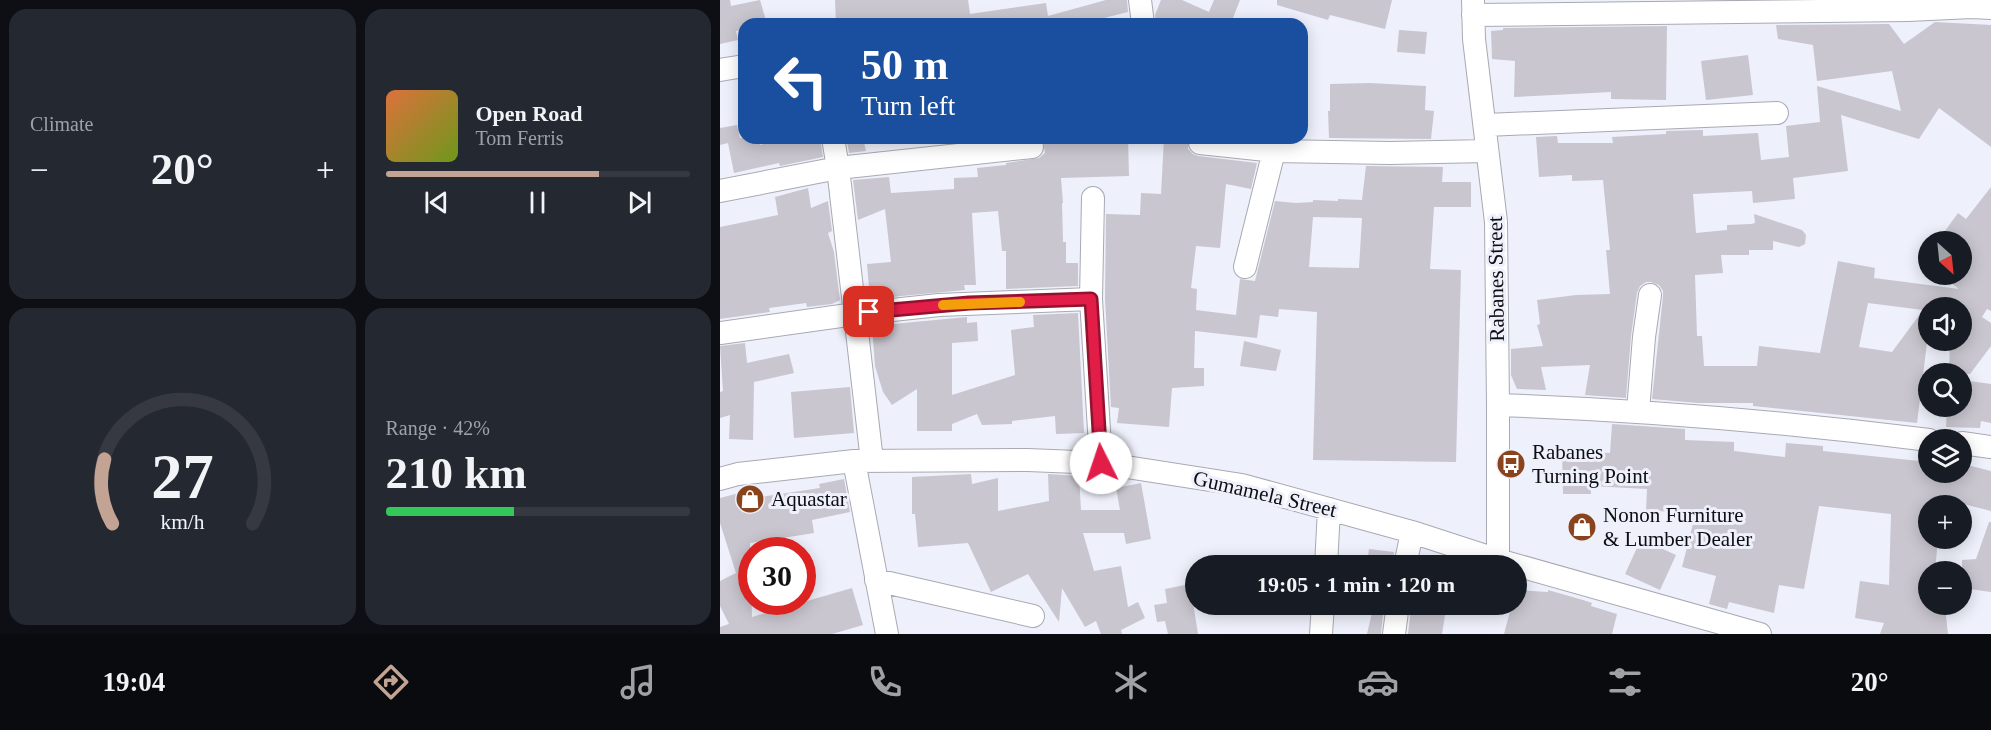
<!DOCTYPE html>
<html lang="en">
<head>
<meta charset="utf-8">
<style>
  :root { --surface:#171b24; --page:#242831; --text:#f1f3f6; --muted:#9ea1a6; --line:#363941; --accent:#c3a494 }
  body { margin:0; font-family:Georgia,serif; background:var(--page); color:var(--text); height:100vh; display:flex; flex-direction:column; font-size:22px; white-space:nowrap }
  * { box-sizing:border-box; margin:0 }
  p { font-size:20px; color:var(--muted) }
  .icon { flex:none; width:33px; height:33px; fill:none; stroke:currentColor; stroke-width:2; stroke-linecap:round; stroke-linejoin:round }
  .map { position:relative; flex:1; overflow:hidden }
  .sheet { display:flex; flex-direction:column; gap:9px; padding:9px; background:#0d0f14; width:720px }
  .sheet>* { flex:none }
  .top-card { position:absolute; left:18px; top:18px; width:570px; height:126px; border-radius:18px; box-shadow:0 3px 15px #0003; background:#1a4fa0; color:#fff; overflow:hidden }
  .needle { width:39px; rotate:153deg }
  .tools { position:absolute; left:1198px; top:231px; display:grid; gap:12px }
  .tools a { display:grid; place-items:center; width:54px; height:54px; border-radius:50%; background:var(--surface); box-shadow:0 3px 15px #0003; font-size:30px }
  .speed { position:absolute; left:18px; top:537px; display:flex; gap:12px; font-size:30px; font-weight:700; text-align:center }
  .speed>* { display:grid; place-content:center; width:78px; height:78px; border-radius:50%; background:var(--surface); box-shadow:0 3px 15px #0003; line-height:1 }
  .speed .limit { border:9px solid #d22; background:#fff; color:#111 }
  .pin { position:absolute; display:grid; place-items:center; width:51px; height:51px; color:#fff; margin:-26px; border-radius:12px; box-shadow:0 3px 9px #0006 }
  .me { position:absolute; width:66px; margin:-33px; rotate:356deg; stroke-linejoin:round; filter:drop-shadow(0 0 4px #0008) }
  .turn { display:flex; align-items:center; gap:21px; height:126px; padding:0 24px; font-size:27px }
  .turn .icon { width:78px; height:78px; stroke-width:2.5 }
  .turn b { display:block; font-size:42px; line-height:51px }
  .big { font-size:45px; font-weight:700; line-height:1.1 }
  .sheet .card { flex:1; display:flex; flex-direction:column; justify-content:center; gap:9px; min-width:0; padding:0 21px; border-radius:18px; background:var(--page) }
  .sheet .dial { align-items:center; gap:0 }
  .dial svg { height:156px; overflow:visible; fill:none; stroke:var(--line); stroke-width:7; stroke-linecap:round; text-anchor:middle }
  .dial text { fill:var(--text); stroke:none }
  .song { display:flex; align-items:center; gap:18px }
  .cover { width:72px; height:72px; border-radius:9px; background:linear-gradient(135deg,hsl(20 70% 55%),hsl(80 70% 35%)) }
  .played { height:6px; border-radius:3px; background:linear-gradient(90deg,var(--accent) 70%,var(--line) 70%) }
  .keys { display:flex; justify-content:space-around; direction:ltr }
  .heat { display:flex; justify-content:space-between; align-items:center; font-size:33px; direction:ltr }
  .charge { height:9px; border-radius:4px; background:linear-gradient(90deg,#34c759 42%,var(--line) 0) }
  .sheet .tiles { flex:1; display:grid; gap:9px; grid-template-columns:repeat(2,1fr) }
  .trip { position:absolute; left:465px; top:555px; width:342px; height:60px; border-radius:30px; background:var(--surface); box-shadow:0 3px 15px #0003; font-weight:700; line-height:60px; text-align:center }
  .menu { display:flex; height:96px; justify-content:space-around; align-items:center; background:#090b0e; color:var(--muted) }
  .menu .icon { width:42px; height:42px }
  .menu .current { color:var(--accent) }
  .menu b { font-size:27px; color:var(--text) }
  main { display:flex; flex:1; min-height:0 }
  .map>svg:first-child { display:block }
  .building { fill:#c9c6cf; fill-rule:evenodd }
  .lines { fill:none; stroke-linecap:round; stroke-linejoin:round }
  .minor-casing { stroke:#a8aab3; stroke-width:24 }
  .minor { stroke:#fff; stroke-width:22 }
  .route-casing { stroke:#92132f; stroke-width:15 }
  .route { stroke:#e11d48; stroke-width:10 }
  .slow { stroke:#f59e0b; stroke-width:10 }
  .labels { text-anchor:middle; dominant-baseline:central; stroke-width:6; stroke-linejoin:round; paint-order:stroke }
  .street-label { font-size:21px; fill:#0d0e11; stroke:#eef0fb }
  .poi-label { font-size:21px; fill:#0d0e11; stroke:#eef0fb; text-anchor:start }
</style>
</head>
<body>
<main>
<section class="sheet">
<div class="tiles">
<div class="card"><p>Climate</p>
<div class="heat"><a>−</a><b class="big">20°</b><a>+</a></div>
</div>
<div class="card">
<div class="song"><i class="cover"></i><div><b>Open Road</b><p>Tom Ferris</p></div></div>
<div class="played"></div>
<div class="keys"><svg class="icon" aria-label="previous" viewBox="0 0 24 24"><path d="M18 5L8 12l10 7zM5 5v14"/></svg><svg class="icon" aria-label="pause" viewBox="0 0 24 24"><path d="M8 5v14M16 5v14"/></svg><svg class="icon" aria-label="next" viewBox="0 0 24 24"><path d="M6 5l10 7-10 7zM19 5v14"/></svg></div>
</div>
<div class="card dial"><svg viewBox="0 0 100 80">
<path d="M14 69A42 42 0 1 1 86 69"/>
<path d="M14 69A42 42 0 0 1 10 36" stroke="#c3a494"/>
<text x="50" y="56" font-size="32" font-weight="700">27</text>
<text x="50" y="72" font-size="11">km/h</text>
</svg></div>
<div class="card"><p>Range · 42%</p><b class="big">210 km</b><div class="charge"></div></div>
</div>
</section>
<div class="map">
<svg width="1271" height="634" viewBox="0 0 1271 634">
  <rect width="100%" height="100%" fill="#eef0fb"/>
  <path class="building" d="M0 0H10L11 6 40 0 47 24H24V30L16 31 18 40 0 44Z
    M115 0H248L250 14 326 3 328 16 386 0H407L408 12 384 18 385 24H116Z
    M441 0H462L489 12 494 0H520L511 23 514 24H436L435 15Z
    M557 0H672L665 29 610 15 608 20 557 5Z
    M1215 22 1271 25V147L1219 108 1199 139 1121 115 1128 171 1073 178 1075 199 1033 203 1032 191 973 194 976 233 1007 230V225L1031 224 1035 223 1034 214 1082 230 1086 235 1085 244 1079 247 1053 241V250H1029V255H1001L1003 273 975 275 977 336H982L984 366H1037L1039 346 1100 353 1118 261 1155 268 1154 278 1239 289 1219 274H1242V242H1217L1238 213 1246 219 1271 187V311L1267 309 1262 317 1271 323V346L1250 374H1229L1230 340H1242V308H1209V327L1197 423 1033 406V403H978L932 399 943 296V291L939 285 931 282H926L920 286 917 293 911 336 906 398 865 395 870 365 821 367 826 390 797 389 791 375V349L823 346 817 325 820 324 817 300 856 295 890 294 886 250H890L883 180 852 181V175L819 177 816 137 837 136 838 143H893L892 137 946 134V131L983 130V136L1038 133 1041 160 1069 157 1066 126 1100 122 1097 86 1181 111 1172 71 1097 81 1093 45 1058 39 1056 25 1169 24 1184 44ZM1148 303 1203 310 1172 352 1139 347Z
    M947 26 946 100 891 99V92L794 97 795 61 772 59 771 31 783 30V28Z
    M679 30 707 32 705 54 677 52Z
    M1028 55 1033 95 986 100 981 61Z
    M650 83 706 86 705 110 714 111 711 139 609 138 608 111H610V84Z
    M17 125 20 138H39L40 145 62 138H100L103 157 60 166 59 163 14 173 8 143 0 145V128Z
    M143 138 146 151 129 153 127 141Z
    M323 138H408L409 176 341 178 343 203H342L343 242H346V263H358V286L286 289V251H282L278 211 252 213 256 285H244L245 290 150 299 147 264 171 262 165 209 138 220 133 180 169 177 171 193 234 189V178L258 177 257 168 286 165V163L319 158 325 153Z
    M444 138H468V149L473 154 478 156 537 163 531 189 506 184 500 248 476 246 471 288 477 289 476 310 516 315 520 279 535 281 555 201 575 203 593 202V200L618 201V199L642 200 646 166 723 167 722 182H751V207H714L710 269 741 270 736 462 593 460 597 312 559 309 558 317 540 315 537 338 475 331 474 368H484V386L452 388 449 427 397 423 399 408 391 407 385 299 386 214 420 215 421 193 441 194ZM593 217 642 218 639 268 589 267Z
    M88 188 91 208 108 201 112 231 108 233 114 252 120 300 112 304 87 307 86 303 49 308 50 312 0 319V227L58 215 55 197Z
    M358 313 364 433 336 434 335 416 292 421V424L262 425 257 414 232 424V431H197V389L172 405 163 392 155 366 152 326 247 317V323L257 322 258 341 232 343V395L295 375 291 330 314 327 313 315Z
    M524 341 561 350 556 371 520 366Z
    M25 343 27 363 69 354 74 373 34 382 33 440 9 439 10 415 0 418V392L3 391 0 346Z
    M1242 380 1271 384V423L1261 421 1260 428 1226 427 1227 406H1242Z
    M130 387 134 433 74 438 71 392Z
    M892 424 965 429V440L1014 442V451L1065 457 1066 443 1103 446V451L1209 462V472H1242L1243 464 1271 471V511L1220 498V506H1209V538H1218L1215 572H1209V608L1225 607 1228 634H1160L1164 623 1135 618 1140 581 1169 585 1171 514 1099 506 1084 589 1059 585 1054 613 1009 602 1007 609 989 604 996 576 962 567 976 512 926 511 927 489 871 486V494H843L842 450 890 453Z
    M251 474 252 484 278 478V511L329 501 328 474 359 476 361 510H400L396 488 421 483 431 539 406 544 404 533H363L374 571 401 566 408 607 418 602 425 618 401 630 402 634H381L376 621 365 627 342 588 339 622 308 574 271 592 248 543 198 547 195 514H192V477Z
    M124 479 130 512 92 520 94 533 30 543 32 617 132 588 143 625 112 634H0V627L9 624 0 606V581L16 573 0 523V498L31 490 34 498 100 488 99 484Z
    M1269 522H1271V592L1242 588V560L1256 559Z
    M921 539 956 555 940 590 905 574Z
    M649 549 674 552 672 566H647Z
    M470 584 478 634H448L445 621 437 622 434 605 447 603 445 589Z
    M796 590 828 592V590L863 600 872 603 871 606 897 614 892 634H784L792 604H796Z
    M654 604H664L661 634H647Z
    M691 609 725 615 722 634H688Z"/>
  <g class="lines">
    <g class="minor-casing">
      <path id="minor" d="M420 0 423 24
        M753 0 754 39 776 222 778 405V560
        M753 15 1188 10 1252 7 1271 8
        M0 70 24 66
        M766 125 1057 113
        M113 138 118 168 152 461
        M480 143 554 151 670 153 767 151
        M0 191 118 168 312 147
        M525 267 554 151
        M371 299 373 198
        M0 333 135 314 219 305 371 299 381 463
        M778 405C923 410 1066 422 1209 440
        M918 411 924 337 930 295
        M1242 443 1271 447
        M134 461 167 634
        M0 479 18 474 134 461 308 460 381 463 522 485 692 532 778 560 1040 634
        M606 566 609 509
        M685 566 692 532
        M156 580 313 616
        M601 634 603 604
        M674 634 678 604"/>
    </g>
    <use href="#minor" class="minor"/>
  </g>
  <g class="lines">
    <g class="route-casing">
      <path id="route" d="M149 312 249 303 371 299 381 463"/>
    </g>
    <use href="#route" class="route"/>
    <path class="slow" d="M223 305 300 302"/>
  </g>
  <defs>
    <g id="bus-disc" transform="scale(1.5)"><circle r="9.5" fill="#8a441d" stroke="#eef0fb"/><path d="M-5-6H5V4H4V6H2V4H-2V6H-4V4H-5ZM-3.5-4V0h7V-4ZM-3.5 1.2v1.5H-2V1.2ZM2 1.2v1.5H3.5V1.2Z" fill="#fff"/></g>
    <g id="shop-disc" transform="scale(1.5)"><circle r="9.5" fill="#8a441d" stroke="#eef0fb"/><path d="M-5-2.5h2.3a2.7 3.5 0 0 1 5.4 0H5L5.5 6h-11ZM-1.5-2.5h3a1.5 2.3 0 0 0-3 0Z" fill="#fff"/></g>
  </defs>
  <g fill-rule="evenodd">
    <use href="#bus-disc" x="791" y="464"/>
    <use href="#shop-disc" x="30" y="499"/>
    <use href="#shop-disc" x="862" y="527"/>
  </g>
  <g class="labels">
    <g class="street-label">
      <text transform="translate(776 279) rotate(-91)">Rabanes Street</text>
      <text transform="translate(545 494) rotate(13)">Gumamela Street</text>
    </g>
    <g class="poi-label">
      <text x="812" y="452">Rabanes<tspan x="812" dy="24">Turning Point</tspan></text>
      <text x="51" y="499">Aquastar</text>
      <text x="883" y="515">Nonon Furniture<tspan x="883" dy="24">&amp; Lumber Dealer</tspan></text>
    </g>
  </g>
</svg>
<div class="tools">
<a><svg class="needle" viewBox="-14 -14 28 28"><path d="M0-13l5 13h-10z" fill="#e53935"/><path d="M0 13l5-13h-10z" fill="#9ea1a6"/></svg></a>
<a><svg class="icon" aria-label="sound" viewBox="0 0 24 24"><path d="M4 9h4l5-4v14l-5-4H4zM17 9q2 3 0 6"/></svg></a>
<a><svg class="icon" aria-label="search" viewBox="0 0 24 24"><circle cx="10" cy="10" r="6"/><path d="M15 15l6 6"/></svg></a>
<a><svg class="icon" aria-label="layers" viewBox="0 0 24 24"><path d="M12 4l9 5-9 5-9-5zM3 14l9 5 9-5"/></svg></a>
<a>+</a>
<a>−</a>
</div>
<div class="speed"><div class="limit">30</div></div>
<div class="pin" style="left:149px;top:312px;background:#d93025"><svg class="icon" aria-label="arrive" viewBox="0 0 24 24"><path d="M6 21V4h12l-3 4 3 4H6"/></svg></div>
<svg class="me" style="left:381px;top:463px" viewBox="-20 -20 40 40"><circle r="19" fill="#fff"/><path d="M0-13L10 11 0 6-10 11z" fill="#e11d48"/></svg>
<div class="trip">19:05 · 1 min · 120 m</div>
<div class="top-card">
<div class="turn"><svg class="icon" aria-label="left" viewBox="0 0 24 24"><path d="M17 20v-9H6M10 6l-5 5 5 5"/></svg><div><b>50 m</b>Turn left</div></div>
</div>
</div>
</main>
<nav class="menu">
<b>19:04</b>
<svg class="icon current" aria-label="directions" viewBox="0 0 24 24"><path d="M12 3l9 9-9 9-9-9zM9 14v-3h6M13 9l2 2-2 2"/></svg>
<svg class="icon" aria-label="music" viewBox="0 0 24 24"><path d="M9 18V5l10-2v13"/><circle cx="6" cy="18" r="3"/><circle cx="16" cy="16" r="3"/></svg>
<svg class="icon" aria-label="phone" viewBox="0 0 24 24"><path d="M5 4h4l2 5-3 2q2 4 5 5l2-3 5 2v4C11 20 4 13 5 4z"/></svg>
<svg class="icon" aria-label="climate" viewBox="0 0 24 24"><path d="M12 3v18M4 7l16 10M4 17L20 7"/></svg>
<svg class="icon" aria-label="car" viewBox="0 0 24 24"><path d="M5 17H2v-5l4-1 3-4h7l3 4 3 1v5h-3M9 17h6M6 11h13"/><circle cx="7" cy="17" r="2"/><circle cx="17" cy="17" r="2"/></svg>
<svg class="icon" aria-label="filters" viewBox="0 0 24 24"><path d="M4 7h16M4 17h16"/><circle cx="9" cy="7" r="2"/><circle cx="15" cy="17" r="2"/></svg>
<b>20°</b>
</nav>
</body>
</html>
